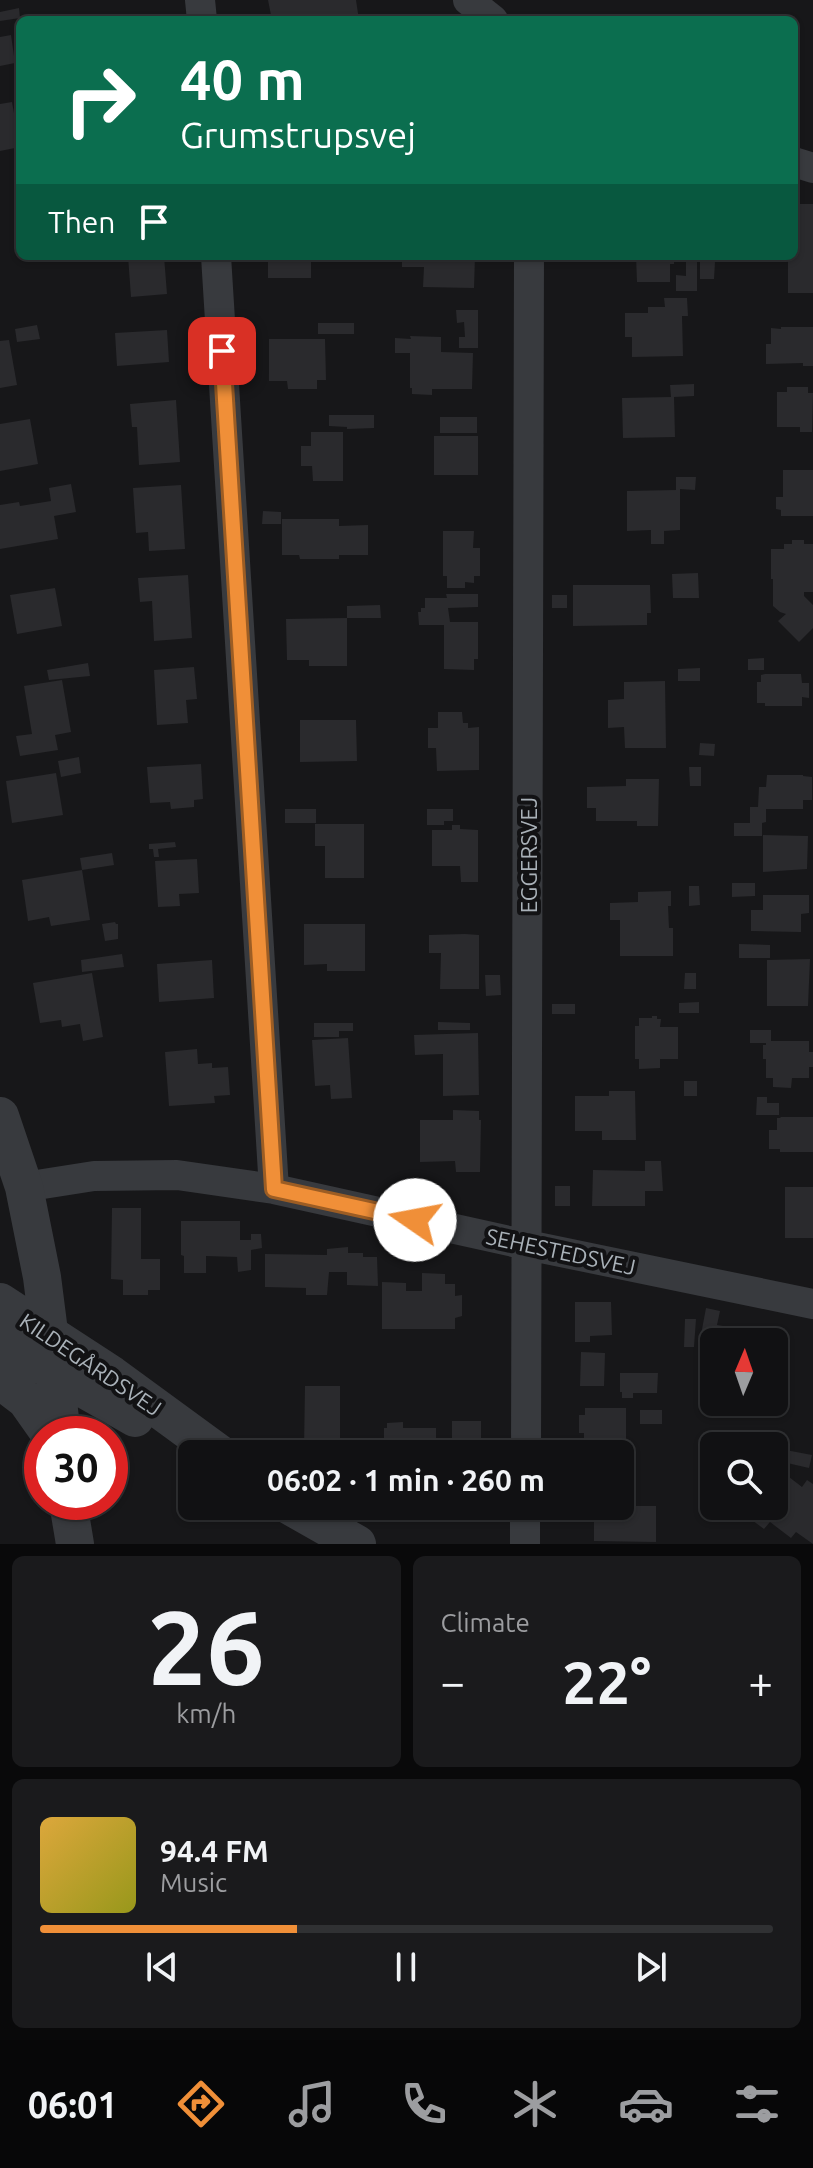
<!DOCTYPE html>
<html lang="en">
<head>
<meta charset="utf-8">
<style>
  :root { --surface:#111113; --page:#1a1a1c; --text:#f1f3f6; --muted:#9c9da0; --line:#303133; --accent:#f08f38 }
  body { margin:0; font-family:Ubuntu,sans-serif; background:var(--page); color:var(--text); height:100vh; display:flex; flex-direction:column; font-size:30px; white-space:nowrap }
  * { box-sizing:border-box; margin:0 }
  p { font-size:26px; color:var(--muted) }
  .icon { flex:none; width:44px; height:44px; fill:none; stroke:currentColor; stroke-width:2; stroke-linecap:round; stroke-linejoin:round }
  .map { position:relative; height:1544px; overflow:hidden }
  .drawer { display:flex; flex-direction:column; gap:12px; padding:12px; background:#09090a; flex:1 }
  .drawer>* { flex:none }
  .hud { position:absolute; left:16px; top:16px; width:782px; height:244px; border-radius:12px; box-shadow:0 2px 6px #0004,0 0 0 2px var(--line); background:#0b6e4f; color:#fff; overflow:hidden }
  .needle { width:52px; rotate:2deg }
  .controls { position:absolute; left:700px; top:1328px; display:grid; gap:16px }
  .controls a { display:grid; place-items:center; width:88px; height:88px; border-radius:12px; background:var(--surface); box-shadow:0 2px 6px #0004,0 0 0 2px var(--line); font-size:40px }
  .speed { position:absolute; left:24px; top:1416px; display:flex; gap:16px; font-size:40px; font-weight:700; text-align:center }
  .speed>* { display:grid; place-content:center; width:104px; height:104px; border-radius:50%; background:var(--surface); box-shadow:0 2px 6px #0004,0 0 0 2px var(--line); line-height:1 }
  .speed .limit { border:12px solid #d22; background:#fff; color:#111 }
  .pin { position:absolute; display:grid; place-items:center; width:68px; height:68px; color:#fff; margin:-34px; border-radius:16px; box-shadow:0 4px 12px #0006 }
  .me { position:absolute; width:88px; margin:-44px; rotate:282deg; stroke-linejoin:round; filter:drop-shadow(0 0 6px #0008) }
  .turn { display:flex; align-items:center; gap:28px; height:168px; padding:0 32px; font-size:36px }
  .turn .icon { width:104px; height:104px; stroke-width:2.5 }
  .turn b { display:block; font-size:56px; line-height:68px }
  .then { display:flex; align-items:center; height:76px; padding:0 32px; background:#0003; gap:16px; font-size:30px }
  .big { font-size:60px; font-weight:600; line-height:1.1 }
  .drawer .tile { flex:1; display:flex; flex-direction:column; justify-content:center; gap:12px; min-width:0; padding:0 28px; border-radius:12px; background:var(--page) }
  .drawer .dial { align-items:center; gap:0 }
  .dial b { font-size:104px; line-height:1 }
  .song { display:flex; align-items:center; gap:24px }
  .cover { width:96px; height:96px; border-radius:12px; background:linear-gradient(135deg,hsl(40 70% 55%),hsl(60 70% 35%)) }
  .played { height:8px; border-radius:4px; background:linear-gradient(90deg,var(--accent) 35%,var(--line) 35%) }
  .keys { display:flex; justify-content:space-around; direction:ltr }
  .heat { display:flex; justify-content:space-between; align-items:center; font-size:44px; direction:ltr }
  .drawer .tiles { flex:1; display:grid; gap:12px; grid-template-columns:1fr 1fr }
  .tile:last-child { grid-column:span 2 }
  .trip { position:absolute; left:178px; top:1440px; width:456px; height:80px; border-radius:12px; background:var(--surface); box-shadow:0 2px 6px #0004,0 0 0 2px var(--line); font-weight:600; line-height:80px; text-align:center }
  .tab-bar { display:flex; height:128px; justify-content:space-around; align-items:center; background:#070708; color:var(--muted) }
  .tab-bar .icon { width:56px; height:56px }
  .tab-bar .on { color:var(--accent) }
  .tab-bar b { font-size:36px; color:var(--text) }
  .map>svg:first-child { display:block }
  .building { fill:#2a2a2d }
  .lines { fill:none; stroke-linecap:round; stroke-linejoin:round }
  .minor { stroke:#383a3e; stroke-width:30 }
  .tertiary { stroke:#383a3e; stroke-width:38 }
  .route-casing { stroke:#9c5d24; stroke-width:20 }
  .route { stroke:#f08f38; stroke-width:14 }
  .labels { text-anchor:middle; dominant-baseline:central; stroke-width:8; stroke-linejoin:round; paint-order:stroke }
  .street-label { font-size:22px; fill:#a9b1b8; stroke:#121214 }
</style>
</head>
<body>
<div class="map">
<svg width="813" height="1544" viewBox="0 0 813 1544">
  <rect width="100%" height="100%" fill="#171719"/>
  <path class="building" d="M268 0H356L359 20H272Z
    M19 8 20 18 0 21V12Z
    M11 35 15 63 0 66V37Z
    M12 102 20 147 0 151V104Z
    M794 204H813V293H788V256H794Z
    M128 256H164L167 294 131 297Z
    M268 256H311V278H268Z
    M402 256H475L474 288 423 287 424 267H402Z
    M636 256H674V264H670V282H637Z
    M686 258H697V291H676V275L686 276Z
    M700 261 715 262 714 279H700Z
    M664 298H687L688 316H682L683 356 632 357V337H625V313H648V307H665Z
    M456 310H478V348H459V337H465L464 322 457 323Z
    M318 323H354V334H318Z
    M37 325 40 339 17 342 15 329Z
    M781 327H813V366H803V363L766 364V344H771V328L781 329Z
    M167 330 169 362 117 366 115 333Z
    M410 336 441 337V352L473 353 472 389H432V395L412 394V388H410V353H395V338L411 339Z
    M269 339H325L326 380H317V389H288L287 381H269Z
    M9 340 17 385 0 388V341Z
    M694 384V396L674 397 675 437 623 438 622 398 671 397 670 385Z
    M787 387H808V393H813L812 432H800V427H777V392H787Z
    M176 400 180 462 139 465 137 427H132L130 404Z
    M329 415H374V428L347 429V427L329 426Z
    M440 417H477V433H440Z
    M30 419 38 464 0 471V424Z
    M311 432H343V481H313L312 466H301V446H311Z
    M434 436H478V475H434Z
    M783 470H813V516H781V510L776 509V497H783Z
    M676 477H696L695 490 680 489V530L664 531V544H651V530L627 531V491L676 490Z
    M71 484 76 512 54 516 58 539 0 549V505L19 502 20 506 51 501 49 488Z
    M181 485 185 549 149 551 148 532 136 533 133 488Z
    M263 511 281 512V524H262Z
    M282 519H339V526L368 525V555H339V559H300L299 555H282Z
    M443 531H474L473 548H480V576H474V583L465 582V588H447V576H443Z
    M792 540H804V544H813V592H804V596L813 605V628L799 642 778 621 786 614 780 612 773 606V579H771V549H784V544H792Z
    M698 573 699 598H673L672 574Z
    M188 575 192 638 154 641 152 601 140 602 138 578Z
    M573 585H650L651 613H647V625L573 626Z
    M55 588 62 626 17 634 10 595Z
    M446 594H478V607L448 608 450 622H478V659H474V670L444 669V625H419L418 612H421V608H425V598H447Z
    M552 595H567V608H552Z
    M380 605 381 618H347V606Z
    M347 618V666H309V660H287L286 619Z
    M764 658V670H748V659Z
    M88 663 90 676 49 680 47 670Z
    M194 667 197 699 186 700 188 723 157 725 154 670Z
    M700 668V681H678V669Z
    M765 674H801L802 683H809V698L802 697V706H765V703H757V682H761V675Z
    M62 680 71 732 55 735 58 750 20 756 16 736 32 734 24 686Z
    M665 681 666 748H625L624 727 608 728V700L624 699V682Z
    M438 712H462L463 723H468V728L479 727V770L437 771 436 748H428V728H438Z
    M300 720H356L357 761 300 762Z
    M700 743 715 744 714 756 699 755Z
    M79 757 81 773 61 777 58 761Z
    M201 764 203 799 194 800V807L171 809 170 802 150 803 147 767Z
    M689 767H701V786H690Z
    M56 773 63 815 12 823 6 781Z
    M767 775H803V776L812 777V800H803V809H766V822L762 823V836H734V823H750V807H758L759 787H766Z
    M626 779H659L658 826H637V821H596V808H587V787L626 786Z
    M285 809H316V823H285Z
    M427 809H453V821H444V825H427Z
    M315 824H364V878H325V846H315Z
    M452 825H460V829L478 830V882H461L460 866H432V830H452Z
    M763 835 808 836 807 869 763 872Z
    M175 842 176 847 158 849 159 857H154L153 849H149V844Z
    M112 853 114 865 82 870 80 858Z
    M197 859 199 893 179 894 180 906 158 907 155 861Z
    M82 870 90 920 51 926 49 917 28 921 22 880Z
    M732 883H755V896L732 897Z
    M689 886H699L700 905 689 906Z
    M671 891V906H668L669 928H673V956H620V920H610V903L638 902V892Z
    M763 895H809V913L801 914V932L751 931V910H763Z
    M115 922 116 924H118V939L105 941 102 924Z
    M304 924H365V971H327V964L304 965Z
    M465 934 479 935V989H440L441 953H429V935Z
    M739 944 770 945V958H739Z
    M122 954 124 967 82 972 81 960Z
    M810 959 808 1006H767V960Z
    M212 960 214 998 159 1002 157 964Z
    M92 973 103 1037 83 1041 80 1024 62 1027 61 1020 40 1023 33 983Z
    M685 973H696V989H684Z
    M485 975H500L501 995 486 996Z
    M699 1002V1013H679V1003Z
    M552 1004H575V1014H552Z
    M652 1016H657V1019H661L660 1027H678V1059H660V1068L639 1069V1059H635V1026H639V1018H652Z
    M438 1022 470 1023V1030H438Z
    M314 1023H353V1031H339V1037H314Z
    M750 1030H771V1041H809V1052H813V1067H809V1078H792L791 1088 773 1087V1078H766V1059H763V1045H766V1043H750Z
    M478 1033 479 1095 443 1096V1054L415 1055 414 1035Z
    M348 1038 352 1098 331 1099 330 1085 315 1086 312 1040Z
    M197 1049 198 1064 212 1063V1068L228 1067 230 1095 214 1096 215 1103 169 1106 165 1052Z
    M684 1081H697V1096H684Z
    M609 1091H635L636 1140H602V1131H575V1096H609Z
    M757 1097H767V1103H779V1115H756Z
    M453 1110 479 1111V1120H481L480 1172H456L455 1161 420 1162V1120H453Z
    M781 1117H813V1152H780V1149H769V1130H777V1118H780Z
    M645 1161H661L663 1191H645V1206H592L593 1170 645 1171Z
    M555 1186H570V1206H555Z
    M785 1187H813V1238H785Z
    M112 1208H141V1259H160V1290H148V1295H123V1280L111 1279Z
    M181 1221H240V1240H251V1234H261L262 1248 251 1250V1270L238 1272 237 1257 206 1256V1273H184V1256L181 1255Z
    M348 1247V1253H363V1257H377L378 1286 347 1285V1272H329L327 1295H306V1288L265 1287V1254L327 1255V1249Z
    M422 1273 445 1274V1284H455V1296L462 1295V1316L455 1318V1329H382V1282L406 1283V1291H422Z
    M575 1302H611L612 1335 590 1336V1342H575Z
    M706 1308 720 1311 717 1325 729 1327 726 1342 714 1343 700 1340Z
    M685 1319H696L694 1347H684Z
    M740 1334 781 1341 778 1357 783 1358 775 1397 774 1342H738Z
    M581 1352 605 1353 604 1386H580Z
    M620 1373H658L657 1393H633V1398H622V1392H620Z
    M305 1386H340V1449H304Z
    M585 1408H626V1440L584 1439V1433H579V1415H585Z
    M640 1410H662V1424H640Z
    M452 1421H481V1445H452Z
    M403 1422V1428H436V1439H444V1452L376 1454V1446H384V1428H387V1423Z
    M775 1448 812 1455 809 1468 774 1460Z
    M780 1470 802 1487 807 1480 813 1484V1544L796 1532 791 1538 770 1522 764 1529 741 1512 736 1518 721 1506H774V1477Z
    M432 1506H477V1511H432Z
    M594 1506H656V1542L594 1541Z"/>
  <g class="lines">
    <path class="minor" d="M200 0 202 20
      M468 0 493 20
      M794 162 813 168
      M216 256 274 1189
      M24 1187 94 1176 177 1175 274 1189 527 1245 813 1304
      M526 1454 529 256
      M525 1544V1506"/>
    <path class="tertiary" d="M0 1116 24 1187 42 1277 62 1434
      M0 1302 112 1375 220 1454
      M0 1338 31 1359 135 1418
      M0 1380 26 1400 50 1434
      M68 1502 75 1544
      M290 1506 357 1544"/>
  </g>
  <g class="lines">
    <g class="route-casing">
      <path id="route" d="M222 351 274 1189 415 1220"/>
    </g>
    <use href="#route" class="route"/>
  </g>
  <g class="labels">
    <g class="street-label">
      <text transform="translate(528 855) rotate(-90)">EGGERSVEJ</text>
      <text transform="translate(561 1251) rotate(12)">SEHESTEDSVEJ</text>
      <text transform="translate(91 1364) rotate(34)">KILDEGÅRDSVEJ</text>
    </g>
  </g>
</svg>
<div class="controls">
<a><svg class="needle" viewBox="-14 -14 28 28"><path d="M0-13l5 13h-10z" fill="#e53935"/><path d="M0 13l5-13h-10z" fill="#9c9da0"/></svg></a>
<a><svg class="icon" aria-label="search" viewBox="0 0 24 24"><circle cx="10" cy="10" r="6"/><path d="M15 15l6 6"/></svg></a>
</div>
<div class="speed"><div class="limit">30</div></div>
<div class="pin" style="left:222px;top:351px;background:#d93025"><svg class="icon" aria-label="arrive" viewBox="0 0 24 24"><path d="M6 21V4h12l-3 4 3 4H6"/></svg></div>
<svg class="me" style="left:415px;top:1220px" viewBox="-20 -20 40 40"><circle r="19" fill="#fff"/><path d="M0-13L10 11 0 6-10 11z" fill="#f08f38"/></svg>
<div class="trip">06:02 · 1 min · 260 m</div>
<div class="hud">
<div class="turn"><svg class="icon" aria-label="right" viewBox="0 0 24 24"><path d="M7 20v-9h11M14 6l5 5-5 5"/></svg><div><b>40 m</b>Grumstrupsvej</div></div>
<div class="then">Then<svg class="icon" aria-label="arrive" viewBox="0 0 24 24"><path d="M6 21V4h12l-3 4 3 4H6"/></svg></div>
</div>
</div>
<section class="drawer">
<div class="tiles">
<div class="tile dial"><b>26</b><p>km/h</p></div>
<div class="tile"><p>Climate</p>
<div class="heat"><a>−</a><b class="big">22°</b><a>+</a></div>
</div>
<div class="tile">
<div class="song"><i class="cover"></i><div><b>94.4 FM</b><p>Music</p></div></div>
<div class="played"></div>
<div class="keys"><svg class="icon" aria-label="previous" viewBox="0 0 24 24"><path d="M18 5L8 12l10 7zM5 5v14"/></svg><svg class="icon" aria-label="pause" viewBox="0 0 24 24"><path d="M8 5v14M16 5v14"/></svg><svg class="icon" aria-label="next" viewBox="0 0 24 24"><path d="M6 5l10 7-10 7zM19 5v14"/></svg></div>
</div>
</div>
</section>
<nav class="tab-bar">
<b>06:01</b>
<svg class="icon on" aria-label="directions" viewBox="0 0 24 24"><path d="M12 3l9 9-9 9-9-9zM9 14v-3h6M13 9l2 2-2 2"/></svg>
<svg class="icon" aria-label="music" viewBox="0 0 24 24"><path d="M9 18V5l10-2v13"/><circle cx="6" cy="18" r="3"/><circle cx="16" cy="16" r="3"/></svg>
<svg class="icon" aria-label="phone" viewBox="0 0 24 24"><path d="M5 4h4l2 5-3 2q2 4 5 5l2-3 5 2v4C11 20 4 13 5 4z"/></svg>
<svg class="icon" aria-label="climate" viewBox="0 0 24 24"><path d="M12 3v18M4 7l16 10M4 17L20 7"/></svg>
<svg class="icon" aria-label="car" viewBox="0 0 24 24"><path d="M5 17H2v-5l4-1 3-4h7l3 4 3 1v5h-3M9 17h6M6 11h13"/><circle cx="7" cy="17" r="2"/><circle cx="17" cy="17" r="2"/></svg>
<svg class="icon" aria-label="filters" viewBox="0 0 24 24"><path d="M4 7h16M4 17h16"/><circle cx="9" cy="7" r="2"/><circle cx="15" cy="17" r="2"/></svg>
</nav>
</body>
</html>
